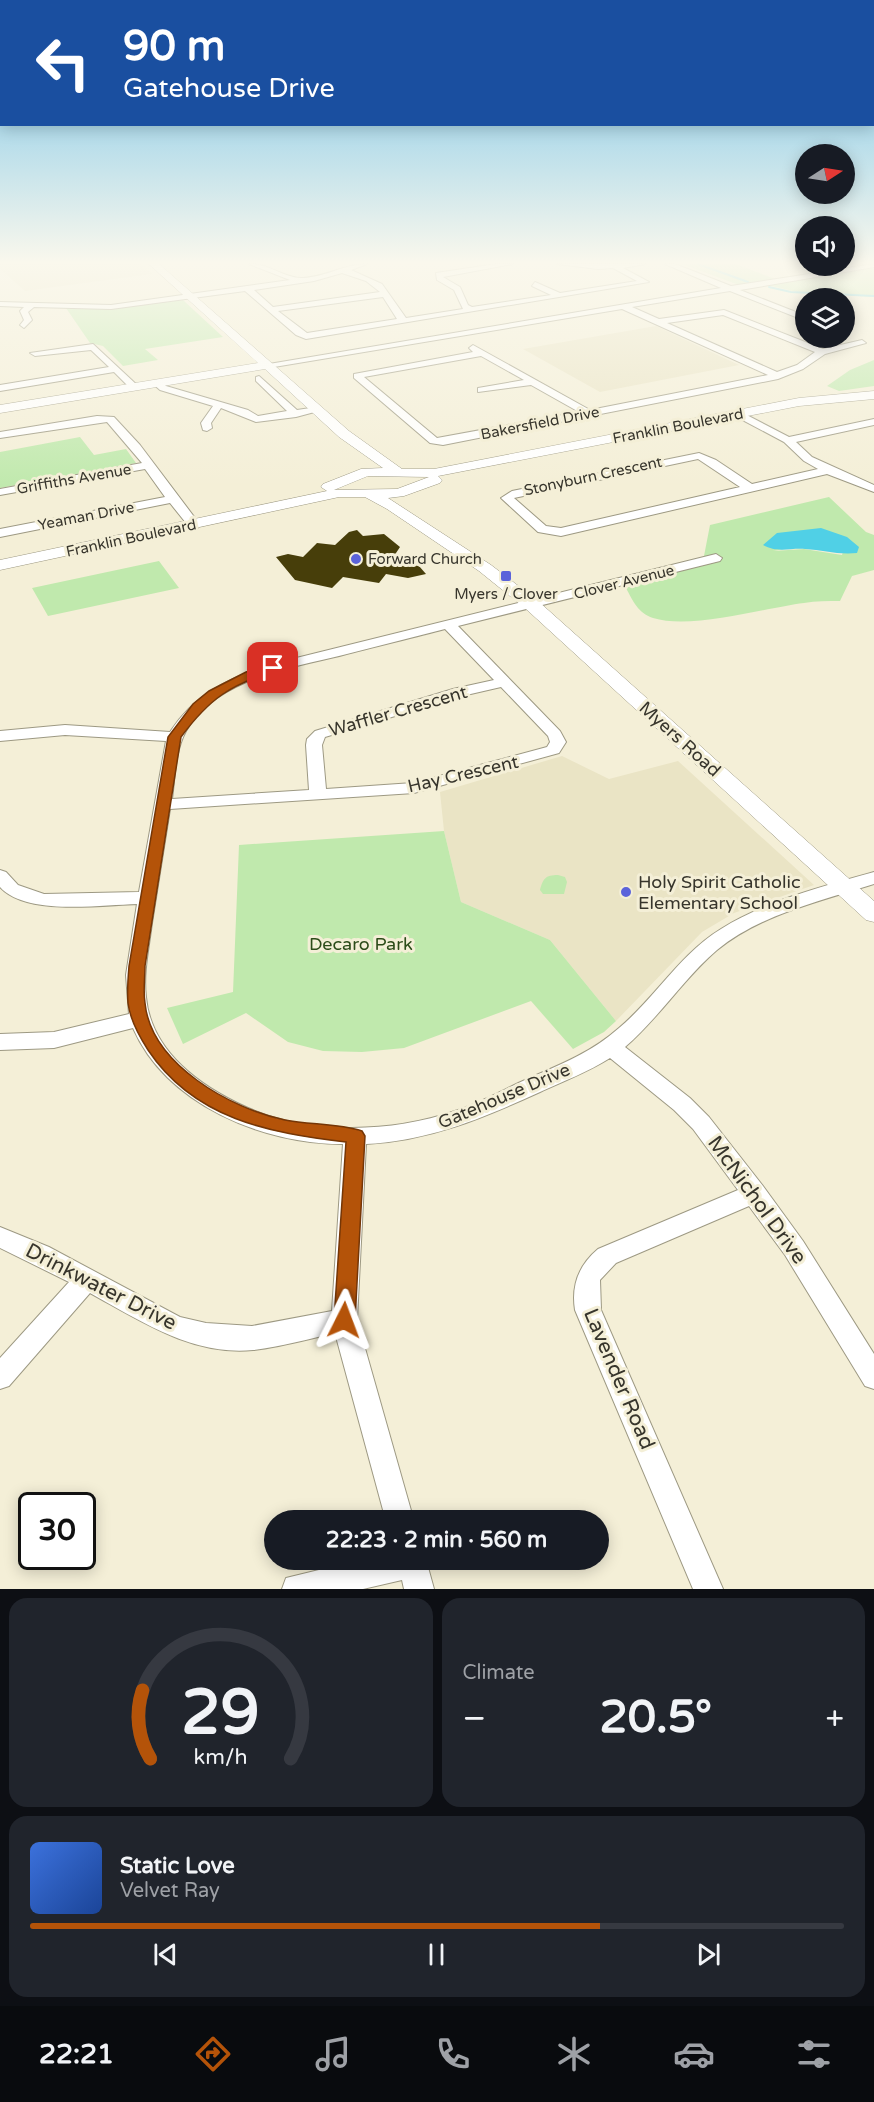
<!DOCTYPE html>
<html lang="en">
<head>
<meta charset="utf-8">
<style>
  :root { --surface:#171b24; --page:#20242c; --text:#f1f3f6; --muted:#9ea1a6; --line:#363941; --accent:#b45309 }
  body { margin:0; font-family:"Varela Round",sans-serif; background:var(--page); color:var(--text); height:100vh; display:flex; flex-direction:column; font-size:22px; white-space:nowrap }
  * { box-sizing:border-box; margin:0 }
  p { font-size:20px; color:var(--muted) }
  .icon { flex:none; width:33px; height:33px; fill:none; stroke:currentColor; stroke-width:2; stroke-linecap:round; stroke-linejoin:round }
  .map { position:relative; height:1589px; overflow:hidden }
  .side { display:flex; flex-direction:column; gap:9px; padding:9px; background:#0d0f14; flex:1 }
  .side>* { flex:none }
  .hud { position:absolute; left:0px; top:0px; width:874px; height:126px; box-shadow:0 3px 15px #0003; background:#1a4fa0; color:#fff; overflow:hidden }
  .needle { width:39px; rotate:78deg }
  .controls { position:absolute; left:795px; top:144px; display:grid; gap:12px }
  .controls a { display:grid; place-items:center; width:60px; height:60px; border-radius:50%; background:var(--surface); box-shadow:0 3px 15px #0003; font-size:30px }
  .speed { position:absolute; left:18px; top:1492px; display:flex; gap:12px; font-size:30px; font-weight:700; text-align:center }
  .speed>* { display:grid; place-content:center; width:78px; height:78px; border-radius:50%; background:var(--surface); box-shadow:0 3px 15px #0003; line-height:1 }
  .speed .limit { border:3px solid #111; border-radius:9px; background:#fff; color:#111 }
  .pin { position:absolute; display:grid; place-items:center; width:51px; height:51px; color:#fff; margin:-26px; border-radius:12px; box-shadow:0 3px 9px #0006 }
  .me { position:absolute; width:66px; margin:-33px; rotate:3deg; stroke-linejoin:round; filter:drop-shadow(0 0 4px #0008) }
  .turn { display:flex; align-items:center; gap:21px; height:126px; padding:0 24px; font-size:27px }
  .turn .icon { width:78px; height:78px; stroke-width:2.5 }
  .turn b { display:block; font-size:42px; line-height:51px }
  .big { font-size:45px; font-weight:700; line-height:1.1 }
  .side .card { flex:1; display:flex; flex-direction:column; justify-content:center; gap:9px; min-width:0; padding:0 21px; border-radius:18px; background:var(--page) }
  .side .dial { align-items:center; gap:0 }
  .dial svg { height:156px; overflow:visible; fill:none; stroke:var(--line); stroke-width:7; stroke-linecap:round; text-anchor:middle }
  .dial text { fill:var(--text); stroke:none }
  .song { display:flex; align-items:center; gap:18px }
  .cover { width:72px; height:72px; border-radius:9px; background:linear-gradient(135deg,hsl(220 70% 55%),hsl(220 70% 35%)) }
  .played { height:6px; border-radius:3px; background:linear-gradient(90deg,var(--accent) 70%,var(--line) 70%) }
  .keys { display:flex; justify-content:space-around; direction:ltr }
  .heat { display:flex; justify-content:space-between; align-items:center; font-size:33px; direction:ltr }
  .side .tiles { flex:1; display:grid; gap:9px; grid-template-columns:1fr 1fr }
  .card:last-child { grid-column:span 2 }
  .trip { position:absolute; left:264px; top:1510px; width:345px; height:60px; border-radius:30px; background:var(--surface); box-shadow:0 3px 15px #0003; font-weight:700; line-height:60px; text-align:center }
  .menu { display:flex; height:96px; justify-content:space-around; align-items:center; background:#090b0e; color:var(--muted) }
  .menu .icon { width:42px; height:42px }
  .menu .selected { color:var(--accent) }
  .menu b { font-size:27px; color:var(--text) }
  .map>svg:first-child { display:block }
  .built { fill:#eae4c5 }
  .green { fill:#c0e9ad; fill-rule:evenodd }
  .water { fill:#50d0e6 }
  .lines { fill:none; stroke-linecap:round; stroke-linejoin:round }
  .stream { stroke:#50d0e6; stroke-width:2 }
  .building { fill:#473e0a }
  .minor-casing { stroke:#9d9983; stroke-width:2 }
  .major-casing { stroke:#9d9983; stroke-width:1 }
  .minor { fill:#fff; fill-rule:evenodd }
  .major { fill:#fff; fill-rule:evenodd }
  .route { fill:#b45309; stroke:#753606; stroke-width:1.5 }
  .poi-dot { fill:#5b63da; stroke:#f4efd7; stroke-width:2 }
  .labels { text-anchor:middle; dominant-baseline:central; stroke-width:6; stroke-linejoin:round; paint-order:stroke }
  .far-street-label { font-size:15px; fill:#37352c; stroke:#f4efd7 }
  .far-poi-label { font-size:15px; fill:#37352c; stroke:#f4efd7; text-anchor:start }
  .street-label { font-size:18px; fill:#37352c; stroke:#f4efd7 }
  .poi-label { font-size:18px; fill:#37352c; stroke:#f4efd7; text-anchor:start }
  .park-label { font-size:18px; fill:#2c4c19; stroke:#f4efd7 }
  .near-street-label { font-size:21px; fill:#37352c; stroke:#f4efd7 }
</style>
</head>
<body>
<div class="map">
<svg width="874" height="1589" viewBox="0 0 874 1589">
  <rect width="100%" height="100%" fill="#f4efd7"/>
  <path class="built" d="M0 264H141L152 274 25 291 0 269Z
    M656 326 739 365 600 392 523 349Z
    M562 756 609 779 678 761 814 885 734 913 702 932 616 1021 550 940 461 902 444 831 440 792Z"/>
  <path class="green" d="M682 264H736L775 279 739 285Z
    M874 265V297L797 292 764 284Z
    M183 300 223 337 145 349 158 360 123 366 103 346 90 343 66 308 105 309Z
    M874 360V386L839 391 827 386 850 370Z
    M80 437 94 455 126 449 136 463 0 488V452Z
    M829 497 866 532 874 535V570L852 576 840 601C828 601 816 601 804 603 764 608 691 630 653 618 638 613 633 601 626 588L695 562 704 556 710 525ZM847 537 842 555 804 549 773 551Z
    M159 561 179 588 48 616 32 588Z
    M444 831 461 902 550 940 616 1021 604 1032 573 1049 531 1001 404 1048 362 1052 323 1051 288 1042 246 1013 183 1044 167 1008 233 992 239 845Z
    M558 875 565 877 567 882 564 894H543L540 890C543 879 545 875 558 875Z"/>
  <path class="water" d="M821 528 847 537 859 547 857 553C838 555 823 550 805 549 789 548 777 553 763 545L777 533Z"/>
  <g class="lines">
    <path class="stream" d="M698 264 748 282
      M769 287 791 292 874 296"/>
  </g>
  <path class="building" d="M357 530 363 536 384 534 400 547 390 562 419 566 426 574 408 578 386 574 379 583 343 577 332 588 295 580 276 557 288 554 303 557 317 543 335 545 349 532Z"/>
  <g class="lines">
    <g class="minor-casing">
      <path id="minor" d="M249 264C268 263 285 279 303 278 326 277 344 264 367 264L351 270 382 284 406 318 463 309 454 290 437 280 436 273 496 264H513L443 277 460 287 468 305 472 307 551 295 532 286 535 282 560 293 637 281 613 268 598 269 557 264H645L623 268 649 282 306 339 296 335 245 291 111 309 34 307 28 312 32 320 24 328 20 325 24 320 20 311 24 307 0 306V302L111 305 290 280ZM342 273 366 281 380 292 273 307 254 290 314 281ZM383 297 397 319 307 333 278 311Z
        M665 264H675L731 286 874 264V267L740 290 806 316V321L730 291 632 307 659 319 724 310 823 349 862 340 866 343 825 354 803 369 778 379 443 445 430 443 354 378V374L473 352 469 348 473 345 590 410 768 375 622 309 268 368 263 365 721 288ZM723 315 815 352 797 365 777 372 667 323ZM481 356 524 380 478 388V392L531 385 579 412 437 438 364 377Z
        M93 344 137 385V389H131L114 372 0 391V385L109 367 91 350 35 356 30 353Z
        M259 376 297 410 317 407 322 410 296 417 256 422 221 408 211 423 212 428 207 431 203 430 201 423 213 406 160 390 152 383 160 381 166 386 248 410 258 416 287 411 256 381V377Z
        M739 411 789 437 874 419V425L796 442 812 457 874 485V492L827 474 561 536 538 532 501 498 512 491 699 453 716 460 752 484 818 469 804 461 784 442 735 416 734 414ZM698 459 740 487 561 528 546 526 514 498Z
        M97 416 114 417 140 445 198 522V528H190L170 503 0 537V529L165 497 145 469 0 495V489L142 463 107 422 0 438V432Z
        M716 554 722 558 720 561 458 626 560 731 566 742 559 753 414 793 170 809C164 847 158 885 152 923 149 948 143 972 146 997 151 1052 201 1087 248 1108 310 1135 391 1133 455 1111 480 1103 503 1090 527 1079 560 1065 592 1052 619 1028 655 998 680 954 721 929 766 901 823 886 874 872V884C821 901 761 914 717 950 683 979 659 1018 625 1047L690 1098 709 1117 763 1186 803 1241 874 1354V1389L865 1386 785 1255 749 1206 616 1263 600 1280 601 1310 723 1589H693L575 1310C571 1285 579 1265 598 1249L738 1190 693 1129 674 1110 610 1058C588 1072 564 1081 540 1092 483 1118 429 1141 366 1144L357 1320 414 1521H386L335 1333C308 1339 280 1347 253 1350 192 1356 141 1321 90 1293L9 1386 0 1389V1358L69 1282 0 1248V1227L49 1247 180 1317 206 1323 252 1326 332 1311 343 1144C263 1144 167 1105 133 1028L54 1048 0 1050V1034L54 1032 129 1014 126 975 137 904C100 905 26 916 0 887V870L6 872 18 885 44 894 139 892 166 741 65 735 0 741V731L65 725 170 732C194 695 227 679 268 665ZM445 629 494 680 453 689 315 731 307 739 306 745 309 790 172 799C175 777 175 751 186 731 215 679 290 668 343 655 377 646 411 638 445 629ZM501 687 548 736 550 742 547 747 413 783 326 789 322 745 325 737 462 696Z
        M360 1560H426L434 1589H404L402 1580 363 1589H282L286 1578Z"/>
    </g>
    <g class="major-casing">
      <path id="major" d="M149 264H159L349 431 402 469H434L799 398 874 391V399L799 406 438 476 442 480 440 483 404 496 388 498 491 565 538 601 874 901V922L866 920 526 609 479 571 387 509 365 497H339L0 570V560L327 491 321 487 323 484 361 469 383 468 339 437 265 369 0 413V405L258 363ZM368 476 429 477 397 489 334 490Z"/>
    </g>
    <use href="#minor" class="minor"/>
    <use href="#major" class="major"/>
  </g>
  <linearGradient id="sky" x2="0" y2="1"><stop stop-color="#6bbfe7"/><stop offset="0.54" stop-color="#faf8ed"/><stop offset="1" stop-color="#faf8ed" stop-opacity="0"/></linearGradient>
  <rect width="874" height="486" fill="url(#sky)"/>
  <path class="route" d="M273 664 277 665V670C230 685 210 698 181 737L145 966C145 978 143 991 145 1003 151 1064 231 1109 285 1120 310 1125 337 1123 362 1131L365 1136 355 1320 352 1327 344 1330 337 1327 334 1320 346 1142C269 1133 194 1119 148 1050 139 1036 130 1020 128 1003 127 992 128 978 129 966L168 737 193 704 209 691 246 672Z"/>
  <g class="poi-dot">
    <circle cx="356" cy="559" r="6"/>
    <rect x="500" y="570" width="12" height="12" rx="3"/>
    <circle cx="626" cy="892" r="6"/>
  </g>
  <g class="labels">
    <g class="far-street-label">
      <text transform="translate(540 423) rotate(-11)">Bakersfield Drive</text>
      <text transform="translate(678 426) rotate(-11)">Franklin Boulevard</text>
      <text transform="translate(593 476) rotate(-12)">Stonyburn Crescent</text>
      <text transform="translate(74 479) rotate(-10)">Griffiths Avenue</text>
      <text transform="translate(86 516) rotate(-11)">Yeaman Drive</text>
      <text transform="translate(131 538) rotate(-12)">Franklin Boulevard</text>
      <text transform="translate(624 582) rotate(-14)">Clover Avenue</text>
    </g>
    <g class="far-poi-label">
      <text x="368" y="559">Forward Church</text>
      <text x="506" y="594" text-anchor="middle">Myers / Clover</text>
    </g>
    <g class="street-label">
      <text transform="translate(398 711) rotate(-16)">Waffler Crescent</text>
      <text transform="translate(680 739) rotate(42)">Myers Road</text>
      <text transform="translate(463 774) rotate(-13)">Hay Crescent</text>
      <text transform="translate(504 1096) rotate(-23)">Gatehouse Drive</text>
    </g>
    <g class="poi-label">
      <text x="638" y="882">Holy Spirit Catholic<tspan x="638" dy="21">Elementary School</tspan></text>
    </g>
    <g class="park-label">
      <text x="361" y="944">Decaro Park</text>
    </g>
    <g class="near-street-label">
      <text transform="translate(757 1200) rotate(54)">McNichol Drive</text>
      <text transform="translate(101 1287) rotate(27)">Drinkwater Drive</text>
      <text transform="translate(619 1379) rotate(67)">Lavender Road</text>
    </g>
  </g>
</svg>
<div class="controls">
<a><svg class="needle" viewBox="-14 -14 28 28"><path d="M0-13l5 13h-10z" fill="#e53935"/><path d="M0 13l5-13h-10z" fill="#9ea1a6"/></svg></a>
<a><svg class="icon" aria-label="sound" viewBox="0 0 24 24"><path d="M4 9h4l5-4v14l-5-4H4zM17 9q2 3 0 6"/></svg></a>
<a><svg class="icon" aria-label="layers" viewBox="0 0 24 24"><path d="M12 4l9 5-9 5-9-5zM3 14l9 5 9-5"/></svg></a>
</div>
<div class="speed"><div class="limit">30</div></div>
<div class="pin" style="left:273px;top:668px;background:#d93025"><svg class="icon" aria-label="arrive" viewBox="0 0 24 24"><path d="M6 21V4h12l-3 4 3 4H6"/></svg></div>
<svg class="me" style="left:344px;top:1320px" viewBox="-20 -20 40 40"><path d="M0-17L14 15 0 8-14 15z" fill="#b45309" stroke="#fff" stroke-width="4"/></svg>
<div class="trip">22:23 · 2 min · 560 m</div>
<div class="hud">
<div class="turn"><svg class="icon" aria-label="left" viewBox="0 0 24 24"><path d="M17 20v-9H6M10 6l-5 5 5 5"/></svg><div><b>90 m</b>Gatehouse Drive</div></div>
</div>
</div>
<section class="side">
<div class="tiles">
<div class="card dial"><svg viewBox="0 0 100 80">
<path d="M14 69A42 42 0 1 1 86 69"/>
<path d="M14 69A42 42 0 0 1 10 34" stroke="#b45309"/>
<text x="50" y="56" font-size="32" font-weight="700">29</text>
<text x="50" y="72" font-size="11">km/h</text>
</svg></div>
<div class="card"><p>Climate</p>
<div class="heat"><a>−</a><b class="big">20.5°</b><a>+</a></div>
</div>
<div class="card">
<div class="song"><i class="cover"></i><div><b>Static Love</b><p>Velvet Ray</p></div></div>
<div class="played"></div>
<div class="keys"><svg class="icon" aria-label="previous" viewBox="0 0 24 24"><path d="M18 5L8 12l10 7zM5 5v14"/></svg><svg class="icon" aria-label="pause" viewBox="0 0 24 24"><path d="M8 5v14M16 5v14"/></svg><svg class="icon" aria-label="next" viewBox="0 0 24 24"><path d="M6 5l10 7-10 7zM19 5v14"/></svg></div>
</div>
</div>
</section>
<nav class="menu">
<b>22:21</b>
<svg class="icon selected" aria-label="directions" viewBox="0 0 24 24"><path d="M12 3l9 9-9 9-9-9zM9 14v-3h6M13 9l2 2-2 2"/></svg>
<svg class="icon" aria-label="music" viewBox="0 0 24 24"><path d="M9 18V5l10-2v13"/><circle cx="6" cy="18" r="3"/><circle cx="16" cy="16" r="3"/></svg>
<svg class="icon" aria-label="phone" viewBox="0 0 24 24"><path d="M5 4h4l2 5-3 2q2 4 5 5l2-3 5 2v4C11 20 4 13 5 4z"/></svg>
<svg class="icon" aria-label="climate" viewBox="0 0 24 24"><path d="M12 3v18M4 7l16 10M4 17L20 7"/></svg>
<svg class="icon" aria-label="car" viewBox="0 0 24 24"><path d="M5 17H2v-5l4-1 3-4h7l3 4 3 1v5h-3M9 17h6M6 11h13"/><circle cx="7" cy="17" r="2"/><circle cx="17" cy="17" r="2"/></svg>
<svg class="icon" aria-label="filters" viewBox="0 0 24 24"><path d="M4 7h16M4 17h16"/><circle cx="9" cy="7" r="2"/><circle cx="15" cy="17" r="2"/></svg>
</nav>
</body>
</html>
